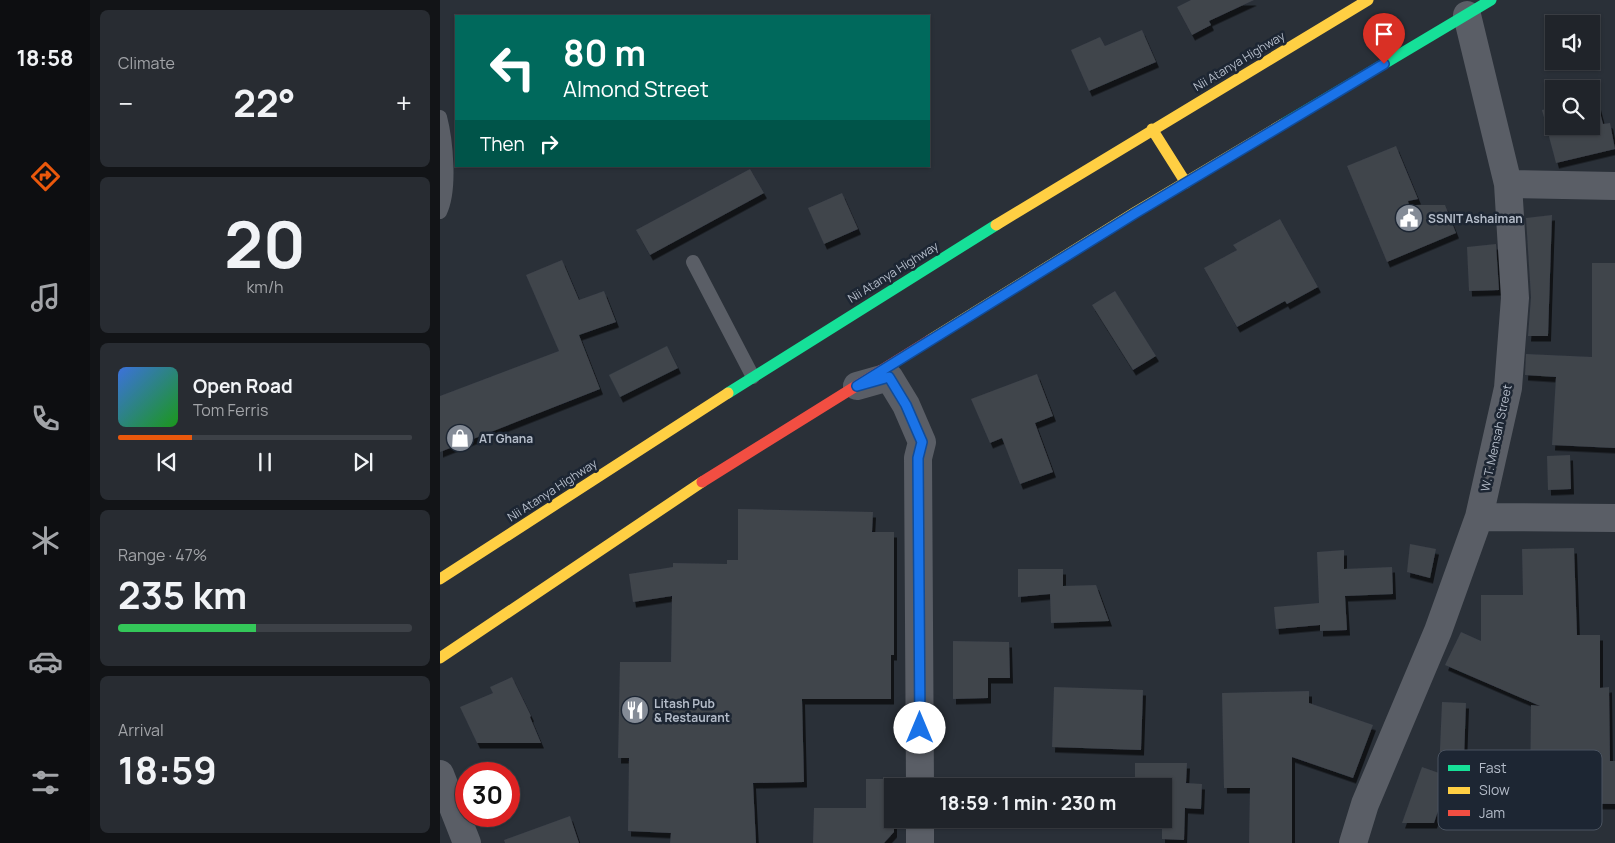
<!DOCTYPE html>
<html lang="en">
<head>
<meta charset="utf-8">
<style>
  :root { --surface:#20242a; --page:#282c32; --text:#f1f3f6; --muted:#a2a4a8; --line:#3d4147; --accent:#ea580c }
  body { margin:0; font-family:Manrope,sans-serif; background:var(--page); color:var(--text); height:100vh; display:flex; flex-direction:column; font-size:19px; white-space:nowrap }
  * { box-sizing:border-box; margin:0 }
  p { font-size:16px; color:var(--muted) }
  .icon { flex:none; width:28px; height:28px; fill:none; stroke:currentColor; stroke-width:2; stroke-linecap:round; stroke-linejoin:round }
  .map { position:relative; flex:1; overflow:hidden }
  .details { display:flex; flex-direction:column; gap:10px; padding:10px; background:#121417; width:350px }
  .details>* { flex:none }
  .guide { position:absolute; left:15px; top:15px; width:475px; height:152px; border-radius:0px; box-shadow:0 1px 4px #0004,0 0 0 1px var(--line); background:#00695c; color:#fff; overflow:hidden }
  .tools { position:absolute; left:1105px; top:15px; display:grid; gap:10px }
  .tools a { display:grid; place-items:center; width:55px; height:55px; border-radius:0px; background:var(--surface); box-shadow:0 1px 4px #0004,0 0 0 1px var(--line); font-size:25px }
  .speed { position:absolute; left:15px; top:762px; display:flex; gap:10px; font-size:25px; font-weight:700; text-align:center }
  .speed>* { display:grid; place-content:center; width:65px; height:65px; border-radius:50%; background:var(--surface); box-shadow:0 1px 4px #0004,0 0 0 1px var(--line); line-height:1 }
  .speed .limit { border:8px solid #d22; background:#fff; color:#111 }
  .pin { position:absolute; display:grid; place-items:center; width:42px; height:42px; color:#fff; margin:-51px -21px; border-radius:50% 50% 50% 0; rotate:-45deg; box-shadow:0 0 5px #0007 }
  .pin .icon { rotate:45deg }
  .me { position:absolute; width:55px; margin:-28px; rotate:0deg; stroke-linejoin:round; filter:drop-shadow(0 0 4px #0008) }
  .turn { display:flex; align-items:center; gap:18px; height:105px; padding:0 25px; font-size:22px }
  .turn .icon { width:65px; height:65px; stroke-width:2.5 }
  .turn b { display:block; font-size:35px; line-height:42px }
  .then { display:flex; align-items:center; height:48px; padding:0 25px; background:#0003; gap:10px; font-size:19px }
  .big { font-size:38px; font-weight:700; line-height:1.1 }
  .details .tile { flex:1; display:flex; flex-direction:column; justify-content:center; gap:8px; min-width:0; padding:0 18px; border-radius:8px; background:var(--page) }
  .details .dial { align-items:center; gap:0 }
  .dial b { font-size:65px; line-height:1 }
  .song { display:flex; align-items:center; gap:15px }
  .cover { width:60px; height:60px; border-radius:8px; background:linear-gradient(135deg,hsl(220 70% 55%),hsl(120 70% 35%)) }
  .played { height:5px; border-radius:2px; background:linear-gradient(90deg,var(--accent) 25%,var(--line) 25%) }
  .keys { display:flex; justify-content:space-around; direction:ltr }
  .heat { display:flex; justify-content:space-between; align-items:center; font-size:28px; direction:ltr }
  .charge { height:8px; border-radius:4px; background:linear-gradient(90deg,#34c759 47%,var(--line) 0) }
  .trip { position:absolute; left:444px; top:778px; width:288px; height:50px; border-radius:0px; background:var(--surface); box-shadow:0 1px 4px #0004,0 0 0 1px var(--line); font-weight:700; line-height:50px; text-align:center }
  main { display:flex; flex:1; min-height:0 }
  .menu { display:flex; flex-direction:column; width:90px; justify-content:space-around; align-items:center; background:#0d0e11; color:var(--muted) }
  .menu .icon { width:35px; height:35px }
  .menu .current { color:var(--accent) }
  .menu b { font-size:22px; color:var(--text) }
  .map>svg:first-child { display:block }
  .building { fill:#3f444c; filter:url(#shadow) }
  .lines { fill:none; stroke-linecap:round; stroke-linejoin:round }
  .lane { stroke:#5a5e66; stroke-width:14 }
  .street { stroke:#5a5e66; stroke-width:28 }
  .fast { stroke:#16e098; stroke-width:11 }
  .slow { stroke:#ffcf43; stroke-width:11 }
  .jam { stroke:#f24e42; stroke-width:11 }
  .route-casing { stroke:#114b97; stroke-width:12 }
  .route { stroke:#1a73e8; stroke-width:9 }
  .labels { text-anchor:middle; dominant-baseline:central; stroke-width:5; stroke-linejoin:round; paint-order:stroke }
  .street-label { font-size:12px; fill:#b4bcc9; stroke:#1d2633 }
  .poi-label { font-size:12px; font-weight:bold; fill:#b4bcc9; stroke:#1d2633; text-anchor:start }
  .key { fill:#1d2633; stroke:#4a5360; stroke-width:1 }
  .key-label { font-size:14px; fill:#b4bcc9 }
</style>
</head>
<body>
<main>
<nav class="menu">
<b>18:58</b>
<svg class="icon current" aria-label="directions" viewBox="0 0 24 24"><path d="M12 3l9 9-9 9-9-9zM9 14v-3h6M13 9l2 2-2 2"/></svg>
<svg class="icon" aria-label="music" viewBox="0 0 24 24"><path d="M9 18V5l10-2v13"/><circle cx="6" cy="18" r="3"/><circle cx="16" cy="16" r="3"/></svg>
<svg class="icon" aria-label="phone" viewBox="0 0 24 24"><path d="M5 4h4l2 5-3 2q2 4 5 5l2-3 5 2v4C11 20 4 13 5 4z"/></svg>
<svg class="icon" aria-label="climate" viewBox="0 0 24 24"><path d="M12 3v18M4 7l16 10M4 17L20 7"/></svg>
<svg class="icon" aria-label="car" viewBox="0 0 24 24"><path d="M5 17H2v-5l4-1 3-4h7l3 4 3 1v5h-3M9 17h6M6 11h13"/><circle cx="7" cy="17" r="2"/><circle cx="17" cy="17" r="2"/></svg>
<svg class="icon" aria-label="filters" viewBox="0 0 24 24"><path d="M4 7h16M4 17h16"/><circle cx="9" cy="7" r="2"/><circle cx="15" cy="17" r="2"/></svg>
</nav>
<section class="details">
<div class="tile"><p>Climate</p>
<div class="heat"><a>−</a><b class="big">22°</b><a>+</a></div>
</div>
<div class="tile dial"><b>20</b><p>km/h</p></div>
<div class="tile">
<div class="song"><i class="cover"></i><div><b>Open Road</b><p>Tom Ferris</p></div></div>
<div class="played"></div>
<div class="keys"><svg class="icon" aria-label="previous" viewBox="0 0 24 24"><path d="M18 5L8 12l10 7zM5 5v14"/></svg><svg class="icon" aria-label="pause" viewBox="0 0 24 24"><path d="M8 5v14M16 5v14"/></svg><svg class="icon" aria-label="next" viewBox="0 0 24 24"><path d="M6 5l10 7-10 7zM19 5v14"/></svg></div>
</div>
<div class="tile"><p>Range · 47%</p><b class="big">235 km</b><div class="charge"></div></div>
<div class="tile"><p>Arrival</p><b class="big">18:59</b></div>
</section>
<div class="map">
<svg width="1175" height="843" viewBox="0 0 1175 843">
  <defs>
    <filter id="shadow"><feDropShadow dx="3" dy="5.5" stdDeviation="0" flood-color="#0009"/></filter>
  </defs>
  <rect width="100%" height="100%" fill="#2a3038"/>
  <path class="building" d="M751 0H814L769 21 771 25 752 35 737 7Z
    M702 30 716 62 649 91 631 50 660 37 665 46Z
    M1156 97 1163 124 1170 123 1175 149 1116 163 1102 110 1114 107V126H1151V98Z
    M956 146 978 199 968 201 969 205H1005L1016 233 947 262 907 166Z
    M310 169 324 193 210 255 196 230Z
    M402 193 418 229 384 244 368 208Z
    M1112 215 1108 336H1088L1091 297 1086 218Z
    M840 219 878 287 847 304 845 301 797 327 764 268 797 250 793 245Z
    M1056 244 1059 290 1029 291 1027 247Z
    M122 260 139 300 164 291 176 322 139 335 160 389 0 452V396L119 351 86 275Z
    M1152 263H1175V448L1112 445 1116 377 1085 375 1086 354 1152 357Z
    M675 291 716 356 693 370 652 305Z
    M227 346 238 368 180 397 169 375Z
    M597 374 613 416 595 423 613 472 580 484 562 438 550 443 531 399Z
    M1130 455 1131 489 1108 490 1107 456Z
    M298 509 433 512 432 532H454V655H451V699H362L364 782 313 783 316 843H230L231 833 188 831 189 758H178L180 662H231L232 596 193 602 189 574 233 567V563L287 564V560H298Z
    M970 544 996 549 990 578 967 572Z
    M1134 548 1137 635H1160V688L1169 687 1170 761H1175V804L1090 803 1091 705 1100 706 1005 665 1021 632 1041 641V595H1083L1082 549Z
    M904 550V569L952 567 953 594 905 596 907 630 880 631V625L836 629 834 607 879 603 877 552Z
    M578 569H623V586L656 585 669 621 611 623 610 594 578 597Z
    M513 641 569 642 570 678H548V698L513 699Z
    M72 677 91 716 90 717 101 743H37L20 707 53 693 50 687Z
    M614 687 703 690 701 750 612 747Z
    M869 691V703L933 725 913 778 852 757V843H809L810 788H784L782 693Z
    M1002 702 1026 703 1023 785 1016 805 1002 799 994 823H962L982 767 999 773Z
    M695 763H747L746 783 762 784 761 809 745 808 744 840 722 839V786H695Z
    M426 779H454V832L444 843H373L374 808H426Z
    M130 816 139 843H65L64 840Z"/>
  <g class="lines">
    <path class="lane" d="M0 117C6 140 11 190 0 212
      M253 262 313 377"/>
    <path class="street" d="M1068 184 1175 186
      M417 386 449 377 466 405 482 442 478 458 480 786
      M1039 517 1175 518
      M0 774 27 843
      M480 819V843
      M913 843 925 804 998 631 1039 517 1068 388 1075 298 1068 184 1027 15"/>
    <path class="fast" d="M843 124 1051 0
      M288 393 556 225"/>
    <path class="slow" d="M712 129 746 183
      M556 225 928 0
      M490 340 694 213 843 124
      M0 579 288 393
      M0 658 262 482"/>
    <path class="jam" d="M262 482 490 340"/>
  </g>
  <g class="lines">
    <g class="route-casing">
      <path id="route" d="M480 728 478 458 482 442 466 405 449 377 417 386 694 214 944 64"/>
    </g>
    <use href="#route" class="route"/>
  </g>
  <defs>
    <g id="civic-disc" transform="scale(1.4375)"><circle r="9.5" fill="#848b96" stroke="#1d2633"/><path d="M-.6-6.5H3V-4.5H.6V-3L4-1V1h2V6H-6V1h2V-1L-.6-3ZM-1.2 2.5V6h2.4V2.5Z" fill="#fff"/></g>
    <g id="shop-disc" transform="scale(1.4375)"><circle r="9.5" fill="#848b96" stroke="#1d2633"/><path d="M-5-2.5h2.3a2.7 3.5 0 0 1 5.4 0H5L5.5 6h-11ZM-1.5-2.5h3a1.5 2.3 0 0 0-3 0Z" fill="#fff"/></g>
    <g id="restaurant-disc" transform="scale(1.4375)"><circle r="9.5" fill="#848b96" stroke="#1d2633"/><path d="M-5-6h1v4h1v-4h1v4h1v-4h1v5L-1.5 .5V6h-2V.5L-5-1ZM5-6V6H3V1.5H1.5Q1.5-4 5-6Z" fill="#fff"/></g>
  </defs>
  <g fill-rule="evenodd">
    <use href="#civic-disc" x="969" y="218"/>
    <use href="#shop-disc" x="20" y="438"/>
    <use href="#restaurant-disc" x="195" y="710"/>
  </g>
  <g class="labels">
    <g class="street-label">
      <text transform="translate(799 61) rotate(-31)">Nii Atanya Highway</text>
      <text transform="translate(453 272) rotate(-32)">Nii Atanya Highway</text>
      <text transform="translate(1056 438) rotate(-78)">W. T. Mensah Street</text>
      <text transform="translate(112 490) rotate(-33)">Nii Atanya Highway</text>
    </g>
    <g class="poi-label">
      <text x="988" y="218">SSNIT Ashaiman</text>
      <text x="39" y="438">AT Ghana</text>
      <text x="214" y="703">Litash Pub<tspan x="214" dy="14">&amp; Restaurant</tspan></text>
    </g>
  </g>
  <rect x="998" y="750" width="164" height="80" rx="8" class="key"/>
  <rect x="1008" y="765" width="22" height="6" fill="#16e098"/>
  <rect x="1008" y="787" width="22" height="7" fill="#ffcf43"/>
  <rect x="1008" y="810" width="22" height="6" fill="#f24e42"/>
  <g class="key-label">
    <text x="1039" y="773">Fast</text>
    <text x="1039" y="795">Slow</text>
    <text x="1039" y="818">Jam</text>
  </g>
</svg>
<div class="tools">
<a><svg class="icon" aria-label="sound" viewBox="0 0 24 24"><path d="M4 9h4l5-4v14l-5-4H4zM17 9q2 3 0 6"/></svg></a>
<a><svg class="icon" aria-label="search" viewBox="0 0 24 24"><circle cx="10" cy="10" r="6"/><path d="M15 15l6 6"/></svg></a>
</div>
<div class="speed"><div class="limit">30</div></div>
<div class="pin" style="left:944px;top:64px;background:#d93025"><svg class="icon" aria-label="arrive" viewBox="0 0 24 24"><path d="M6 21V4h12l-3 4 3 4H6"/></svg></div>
<svg class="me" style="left:480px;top:728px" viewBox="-20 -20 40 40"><circle r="19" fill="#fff"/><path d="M0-13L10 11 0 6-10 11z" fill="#1a73e8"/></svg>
<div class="trip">18:59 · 1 min · 230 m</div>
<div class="guide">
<div class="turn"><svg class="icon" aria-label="left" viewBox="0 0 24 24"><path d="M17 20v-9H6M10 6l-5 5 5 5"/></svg><div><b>80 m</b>Almond Street</div></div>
<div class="then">Then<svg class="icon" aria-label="right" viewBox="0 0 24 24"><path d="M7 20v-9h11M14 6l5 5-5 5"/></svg></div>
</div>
</div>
</main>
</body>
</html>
